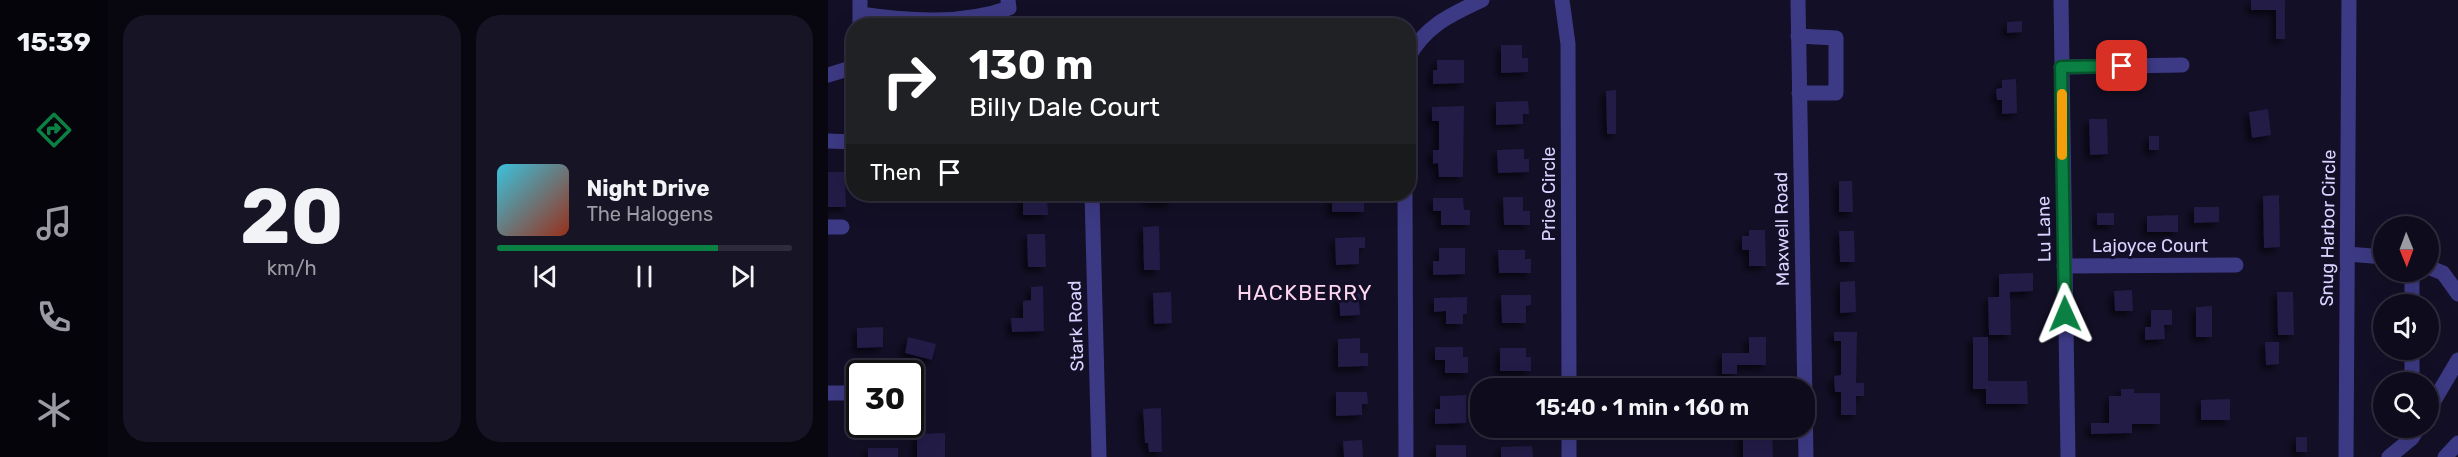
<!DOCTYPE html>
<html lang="en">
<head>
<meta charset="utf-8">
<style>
  :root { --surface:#0e0b1c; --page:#171425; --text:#f1f3f6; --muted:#9b9ba3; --line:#2e2b3b; --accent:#0b8043 }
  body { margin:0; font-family:Rubik,sans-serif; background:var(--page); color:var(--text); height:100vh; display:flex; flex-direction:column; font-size:22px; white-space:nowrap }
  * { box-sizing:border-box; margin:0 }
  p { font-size:20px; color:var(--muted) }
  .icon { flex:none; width:33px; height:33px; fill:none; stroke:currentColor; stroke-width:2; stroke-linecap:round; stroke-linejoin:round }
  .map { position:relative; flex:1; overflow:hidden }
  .side { display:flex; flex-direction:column; gap:15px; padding:15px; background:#08060f; width:720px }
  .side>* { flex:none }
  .banner { position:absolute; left:18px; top:18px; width:570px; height:183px; border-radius:24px; box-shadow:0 6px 24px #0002,0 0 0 2px var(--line); background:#202124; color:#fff; overflow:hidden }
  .needle { width:39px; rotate:179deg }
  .fabs { position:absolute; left:1545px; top:216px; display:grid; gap:12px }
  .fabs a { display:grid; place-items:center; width:66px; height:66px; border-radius:50%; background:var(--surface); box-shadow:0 6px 24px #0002,0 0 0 2px var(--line); font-size:30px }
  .speed { position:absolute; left:18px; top:360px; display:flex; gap:12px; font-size:30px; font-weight:700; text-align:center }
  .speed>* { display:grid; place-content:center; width:78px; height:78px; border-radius:50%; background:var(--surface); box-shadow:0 6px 24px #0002,0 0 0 2px var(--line); line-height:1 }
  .speed .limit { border:3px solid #111; border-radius:9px; background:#fff; color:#111 }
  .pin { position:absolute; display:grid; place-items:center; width:51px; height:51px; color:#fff; margin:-26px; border-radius:12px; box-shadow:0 3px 9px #0006 }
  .me { position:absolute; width:66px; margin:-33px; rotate:359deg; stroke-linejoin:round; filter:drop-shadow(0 0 4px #0008) }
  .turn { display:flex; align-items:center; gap:21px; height:126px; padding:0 24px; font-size:27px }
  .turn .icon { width:78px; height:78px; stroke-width:2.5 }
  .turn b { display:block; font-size:42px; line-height:51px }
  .then { display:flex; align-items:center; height:57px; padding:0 24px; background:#0003; gap:12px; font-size:22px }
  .side .tile { flex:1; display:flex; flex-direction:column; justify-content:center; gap:9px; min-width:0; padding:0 21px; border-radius:24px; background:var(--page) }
  .side .dial { align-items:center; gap:0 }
  .dial b { font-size:78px; line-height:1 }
  .song { display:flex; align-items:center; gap:18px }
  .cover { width:72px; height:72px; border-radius:9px; background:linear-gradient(135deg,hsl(190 70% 55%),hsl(10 70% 35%)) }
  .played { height:6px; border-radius:3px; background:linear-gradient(90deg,var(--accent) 75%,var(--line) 75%) }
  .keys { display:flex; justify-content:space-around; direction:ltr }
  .side .tiles { flex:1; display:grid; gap:15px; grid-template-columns:repeat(2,1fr) }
  .trip { position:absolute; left:642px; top:378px; width:345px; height:60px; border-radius:24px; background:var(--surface); box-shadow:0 6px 24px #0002,0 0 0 2px var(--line); font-weight:600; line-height:60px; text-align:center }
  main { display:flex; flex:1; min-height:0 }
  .tabs { display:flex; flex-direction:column; width:108px; justify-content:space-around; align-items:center; background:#06040b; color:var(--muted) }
  .tabs .icon { width:42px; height:42px }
  .tabs .selected { color:var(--accent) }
  .tabs b { font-size:27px; color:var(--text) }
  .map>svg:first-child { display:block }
  .building { fill:#241b47; filter:url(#shadow) }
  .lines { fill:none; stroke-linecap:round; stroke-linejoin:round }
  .minor { stroke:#3d3a85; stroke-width:15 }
  .route-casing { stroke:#07532c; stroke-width:15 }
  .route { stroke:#0b8043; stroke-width:10 }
  .slow { stroke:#f59e0b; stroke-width:10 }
  .labels { text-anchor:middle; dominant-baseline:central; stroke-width:6; stroke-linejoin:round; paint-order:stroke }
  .street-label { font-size:18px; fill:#d9d4ff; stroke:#130f26 }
  .quarter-label { font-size:21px; letter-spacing:1.5px; fill:#ffd6f0; stroke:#130f26 }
</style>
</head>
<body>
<main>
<nav class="tabs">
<b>15:39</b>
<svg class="icon selected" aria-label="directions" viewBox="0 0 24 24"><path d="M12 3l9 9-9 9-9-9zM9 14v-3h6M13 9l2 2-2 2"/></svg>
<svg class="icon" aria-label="music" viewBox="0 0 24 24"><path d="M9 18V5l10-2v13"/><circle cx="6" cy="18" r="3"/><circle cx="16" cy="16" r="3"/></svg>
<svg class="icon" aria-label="phone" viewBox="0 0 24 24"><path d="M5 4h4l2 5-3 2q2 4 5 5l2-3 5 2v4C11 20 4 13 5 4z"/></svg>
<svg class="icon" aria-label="climate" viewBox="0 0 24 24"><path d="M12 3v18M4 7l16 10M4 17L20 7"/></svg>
</nav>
<section class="side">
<div class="tiles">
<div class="tile dial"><b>20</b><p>km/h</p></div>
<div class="tile">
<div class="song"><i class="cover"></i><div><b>Night Drive</b><p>The Halogens</p></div></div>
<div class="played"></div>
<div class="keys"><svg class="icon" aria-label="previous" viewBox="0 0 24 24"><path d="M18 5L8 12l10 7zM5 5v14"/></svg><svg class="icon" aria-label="pause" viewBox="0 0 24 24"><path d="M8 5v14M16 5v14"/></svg><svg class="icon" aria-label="next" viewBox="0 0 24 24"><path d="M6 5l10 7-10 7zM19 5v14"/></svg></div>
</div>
</div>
</section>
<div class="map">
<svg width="1630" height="457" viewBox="0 0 1630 457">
  <defs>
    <filter id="shadow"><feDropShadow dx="-4.5" dy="4.5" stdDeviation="3" flood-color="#0009"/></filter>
  </defs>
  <rect width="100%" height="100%" fill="#130f26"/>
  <path class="building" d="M1423 0H1457V39H1448V10H1423Z
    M1194 21V32L1179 33V22Z
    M673 45H694V58H700V72L673 73Z
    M609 60H636V83L605 84V70H609Z
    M1188 79 1189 113 1174 114V100H1169L1168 89 1174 88V80Z
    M788 90V134H779L778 91Z
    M700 101 701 114H695V124L668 125V102Z
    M636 106 635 177H611L610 163 605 164V150H611V121H604V107Z
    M1440 109 1443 135 1424 138 1421 112Z
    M1261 119H1279L1280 154 1262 155Z
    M1321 136H1331V150H1321Z
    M696 149V159H701V172L670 173 669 150Z
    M0 172H17L18 207H0Z
    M1011 181H1024L1025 212H1011Z
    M195 194H219L220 215H195Z
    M320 194H344V203H320Z
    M504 194H530V198H536V212H504Z
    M1451 195 1452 247 1436 248 1435 196Z
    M675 197H695V211H702V225H676Z
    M605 198H635L636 210H642V225H613V211H605Z
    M1366 207H1391V222L1366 223Z
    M1269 213H1286V225H1269Z
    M1350 215V232H1319V216Z
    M331 226 332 270H316L315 227Z
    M921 230H937L938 266H921V250H914V236H921Z
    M1011 231H1026L1027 262H1012Z
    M199 234H217L218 267H200Z
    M537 237V248H531V264L508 265 507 238Z
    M611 248H637V274L605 275V261H611Z
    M670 250H697V259H703V273H671Z
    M1205 273V291L1182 292 1183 335H1161L1160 297H1171V274Z
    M1027 281 1028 312 1012 313V282Z
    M215 286 216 331 184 332 183 318H195V301L203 300V287Z
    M537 288V300H531L532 315 512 316 511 289Z
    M1304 290 1305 311H1287L1286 291Z
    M343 292 344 323 326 324 325 293Z
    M1449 292H1465L1466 335H1450Z
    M673 295H703V305L698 306V323H674Z
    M639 297V314H635V324H618V311L606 312V298Z
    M1384 306V337H1368V307Z
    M1323 310H1344V325H1336L1337 339 1317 340V327H1323Z
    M55 327V347L29 348V328Z
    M1006 332H1029L1028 383H1036V396H1028V415H1013V392H1007L1006 376 1013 375V341H1006Z
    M80 337 108 344 104 360 77 353Z
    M921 337H938V365H909V374H894V353H921Z
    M1145 337H1160V381H1199L1200 404H1158V389H1145Z
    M532 338V353H540V366L510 367V339Z
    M1437 342H1451V364L1438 365Z
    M607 347H635V357H640V373H617V360H607Z
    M672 348H698V357H703V371H672Z
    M1293 389H1306V393H1332V424H1304V433L1263 434V423H1281V396H1293Z
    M508 392H539L540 404H534V415L508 416Z
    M638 395V423L607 424V409H612V396Z
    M1402 399V420H1373V400Z
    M333 408 334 452H321L320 443H317L315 409Z
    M117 433V457H89V434Z
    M944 433 945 457H915V434Z
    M1468 437H1479V452H1468Z
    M534 440 535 457H516L515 441Z
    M608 445H638V457H608Z
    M704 446 705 457H673V447Z
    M40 448H70V457H40Z"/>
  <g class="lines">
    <path class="minor" d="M32 0V26
      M734 0 740 44 741 388
      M970 0 978 457
      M1233 0 1240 457
      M32 14C80 21 134 25 181 8L180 0
      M970 36 1008 38V93H971
      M580 58C597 26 622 15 654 0
      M1233 67 1354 65
      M0 75 26 67
      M0 141 26 142
      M264 194 271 457
      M577 194 578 457
      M0 227H14
      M1520 254 1556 257
      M1236 266 1408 265
      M1600 267 1615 273 1630 294
      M1584 272V304
      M1584 350V382
      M0 393H32
      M82 393H83
      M1600 411 1630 360
      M741 457V428
      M1518 457 1521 0
      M1561 457 1584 438 1590 428
      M1617 457 1630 443"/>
  </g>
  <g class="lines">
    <g class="route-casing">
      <path id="route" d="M1237 314 1233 67 1294 66"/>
    </g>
    <use href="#route" class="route"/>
    <path class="slow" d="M1234 94V155"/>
  </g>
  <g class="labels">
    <g class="street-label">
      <text transform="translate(721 194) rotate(-90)">Price Circle</text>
      <text transform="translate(1500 228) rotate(-89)">Snug Harbor Circle</text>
      <text transform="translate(954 229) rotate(-91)">Maxwell Road</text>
      <text transform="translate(1216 229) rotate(-91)">Lu Lane</text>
      <text x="1322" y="246">Lajoyce Court</text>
      <text transform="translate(248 326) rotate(-92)">Stark Road</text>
    </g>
    <g class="quarter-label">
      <text x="477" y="292">HACKBERRY</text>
    </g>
  </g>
</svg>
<div class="fabs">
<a><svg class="needle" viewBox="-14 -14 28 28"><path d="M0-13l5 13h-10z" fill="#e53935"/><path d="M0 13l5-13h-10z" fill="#9b9ba3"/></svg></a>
<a><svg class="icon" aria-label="sound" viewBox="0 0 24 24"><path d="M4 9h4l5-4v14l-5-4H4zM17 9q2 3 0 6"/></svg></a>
<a><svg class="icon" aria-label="search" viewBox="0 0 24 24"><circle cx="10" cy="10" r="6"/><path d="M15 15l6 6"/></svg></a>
</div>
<div class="speed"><div class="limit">30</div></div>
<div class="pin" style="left:1294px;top:66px;background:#d93025"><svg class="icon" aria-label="arrive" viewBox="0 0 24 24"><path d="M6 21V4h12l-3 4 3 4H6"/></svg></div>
<svg class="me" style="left:1237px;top:314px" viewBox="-20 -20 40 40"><path d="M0-17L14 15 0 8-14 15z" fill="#0b8043" stroke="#fff" stroke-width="4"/></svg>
<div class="trip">15:40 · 1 min · 160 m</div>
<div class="banner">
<div class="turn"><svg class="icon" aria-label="right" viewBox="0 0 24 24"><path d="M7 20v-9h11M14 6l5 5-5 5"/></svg><div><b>130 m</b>Billy Dale Court</div></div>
<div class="then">Then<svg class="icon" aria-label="arrive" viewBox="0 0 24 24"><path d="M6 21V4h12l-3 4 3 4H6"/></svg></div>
</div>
</div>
</main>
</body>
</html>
